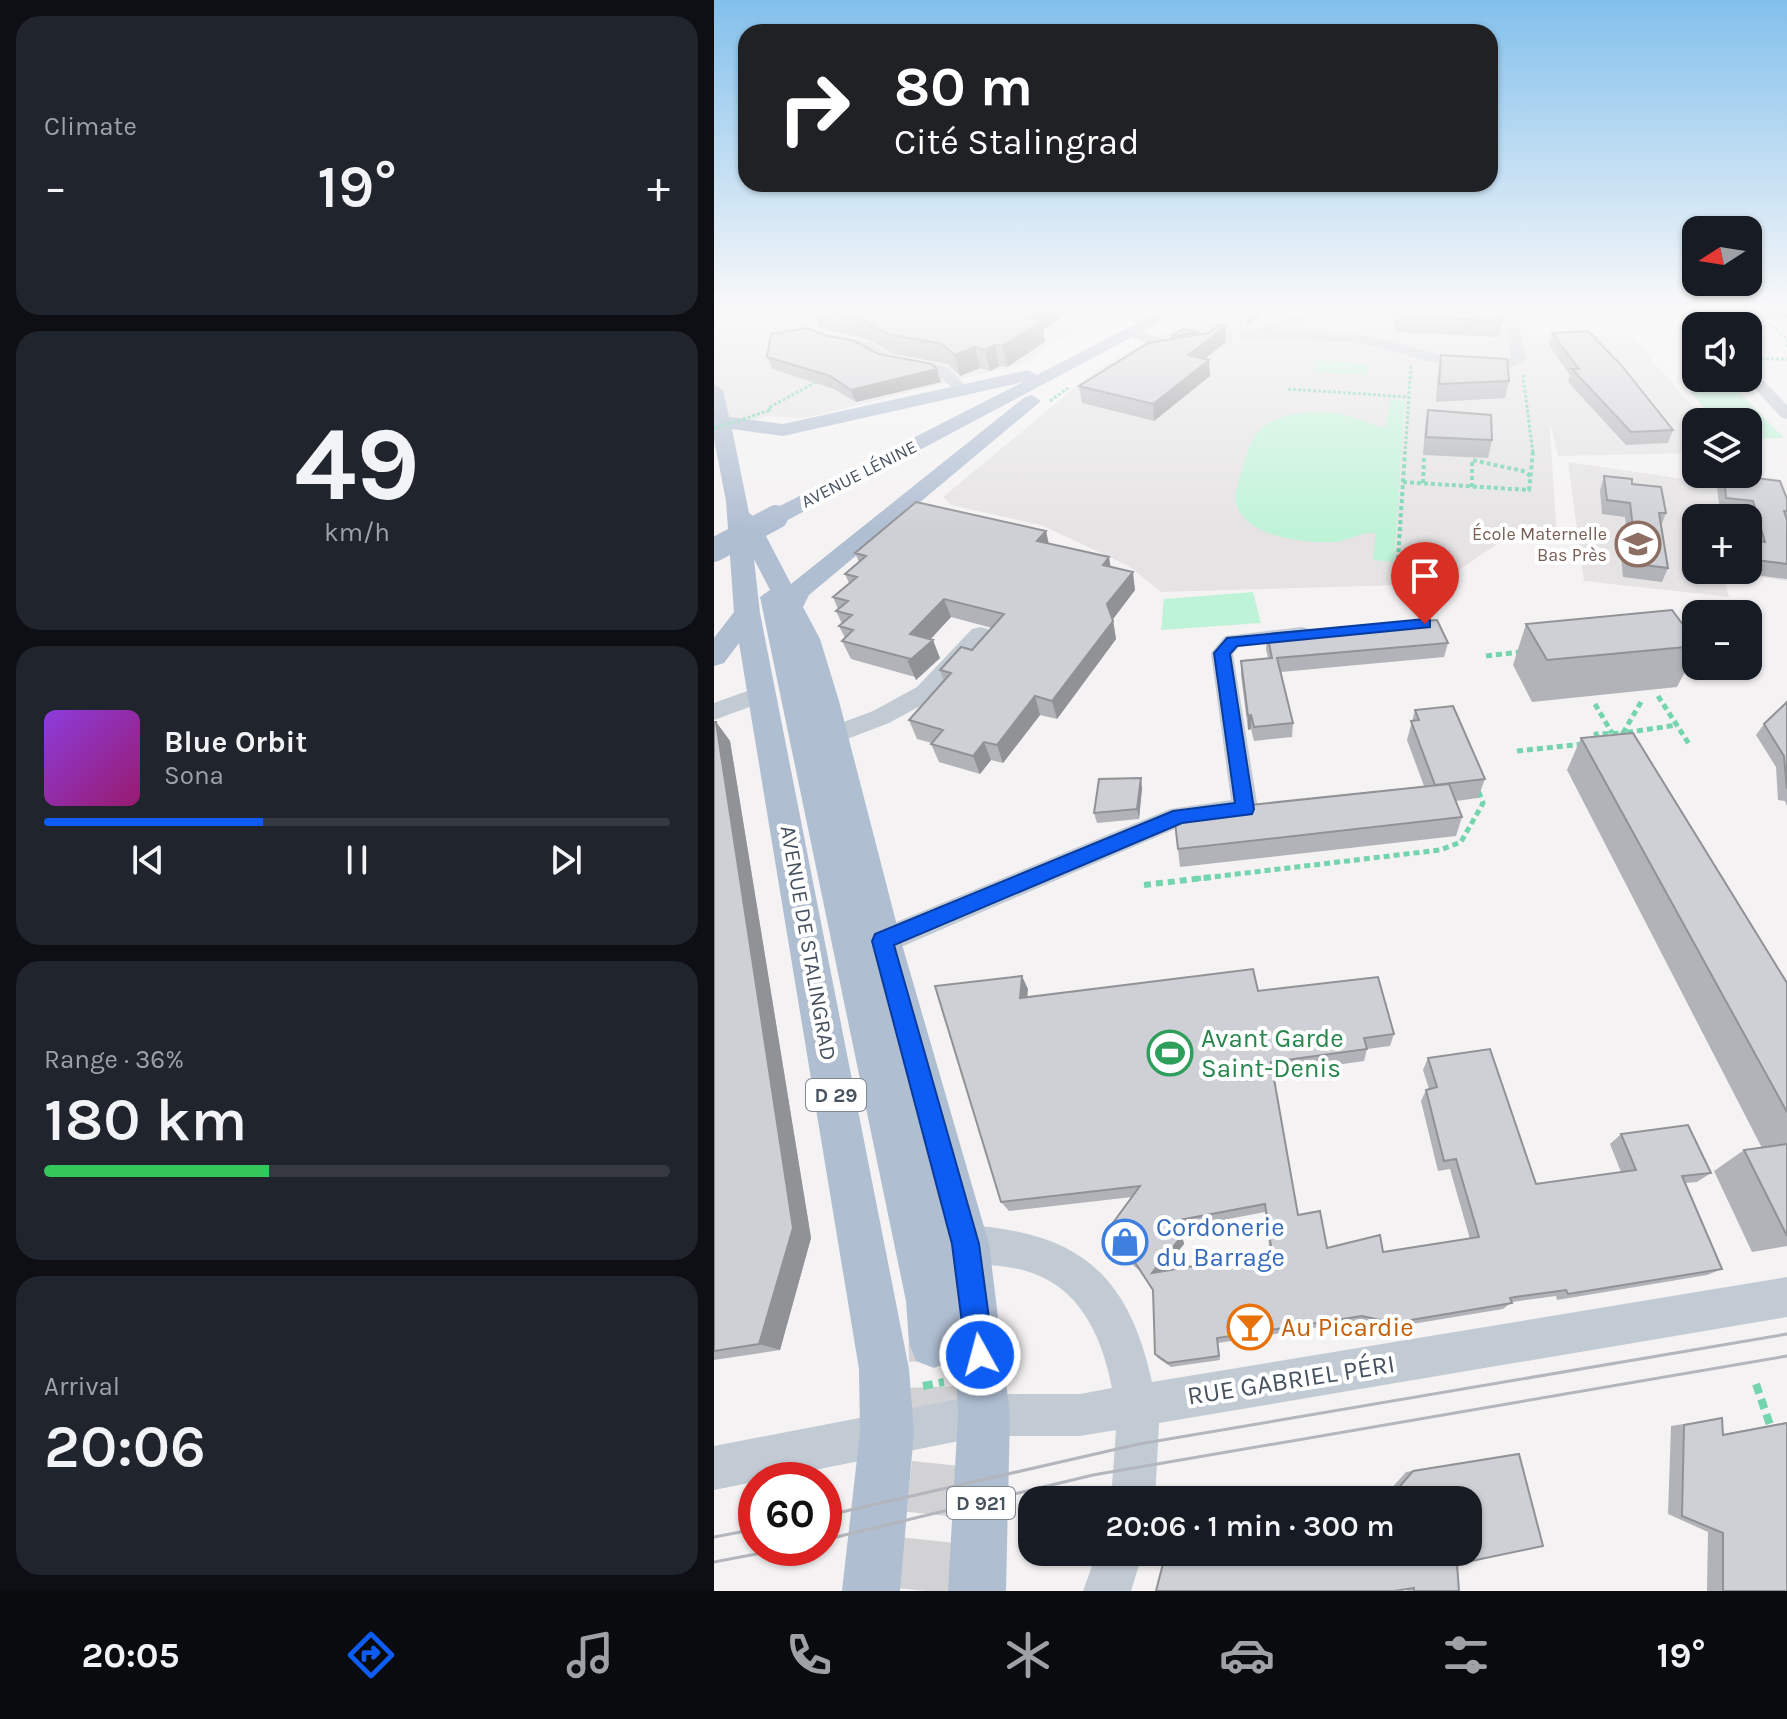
<!DOCTYPE html>
<html lang="en">
<head>
<meta charset="utf-8">
<style>
  :root { --surface:#171b24; --page:#20242c; --text:#f1f3f6; --muted:#9ea1a6; --line:#363941; --accent:#0d5cf4 }
  body { margin:0; font-family:Karla,sans-serif; background:var(--page); color:var(--text); height:100vh; display:flex; flex-direction:column; font-size:30px; white-space:nowrap }
  * { box-sizing:border-box; margin:0 }
  p { font-size:26px; color:var(--muted) }
  .icon { flex:none; width:44px; height:44px; fill:none; stroke:currentColor; stroke-width:2; stroke-linecap:round; stroke-linejoin:round }
  .map { position:relative; flex:1; overflow:hidden }
  .drawer { display:flex; flex-direction:column; gap:16px; padding:16px; background:#0d0f14; width:714px }
  .drawer>* { flex:none }
  .banner { position:absolute; left:24px; top:24px; width:760px; height:168px; border-radius:24px; box-shadow:0 2px 6px #0004; background:#202124; color:#fff; overflow:hidden }
  .needle { width:52px; rotate:258deg }
  .tools { position:absolute; left:968px; top:216px; display:grid; gap:16px }
  .tools a { display:grid; place-items:center; width:80px; height:80px; border-radius:16px; background:var(--surface); box-shadow:0 2px 6px #0004; font-size:40px }
  .speed { position:absolute; left:24px; top:1462px; display:flex; gap:16px; font-size:40px; font-weight:700; text-align:center }
  .speed>* { display:grid; place-content:center; width:104px; height:104px; border-radius:50%; background:var(--surface); box-shadow:0 2px 6px #0004; line-height:1 }
  .speed .limit { border:12px solid #d22; background:#fff; color:#111 }
  .pin { position:absolute; display:grid; place-items:center; width:68px; height:68px; color:#fff; margin:-82px -34px; border-radius:50% 50% 50% 0; rotate:-45deg; box-shadow:0 0 8px #0007 }
  .pin .icon { rotate:45deg }
  .me { position:absolute; width:88px; margin:-44px; rotate:353deg; stroke-linejoin:round; filter:drop-shadow(0 0 6px #0008) }
  .turn { display:flex; align-items:center; gap:28px; height:168px; padding:0 24px; font-size:36px }
  .turn .icon { width:104px; height:104px; stroke-width:2.5 }
  .turn b { display:block; font-size:56px; line-height:68px }
  .big { font-size:60px; font-weight:600; line-height:1.1 }
  .drawer .tile { flex:1; display:flex; flex-direction:column; justify-content:center; gap:12px; min-width:0; padding:0 28px; border-radius:24px; background:var(--page) }
  .drawer .dial { align-items:center; gap:0 }
  .dial b { font-size:104px; line-height:1 }
  .song { display:flex; align-items:center; gap:24px }
  .cover { width:96px; height:96px; border-radius:12px; background:linear-gradient(135deg,hsl(270 70% 55%),hsl(320 70% 35%)) }
  .played { height:8px; border-radius:4px; background:linear-gradient(90deg,var(--accent) 35%,var(--line) 35%) }
  .keys { display:flex; justify-content:space-around; direction:ltr }
  .heat { display:flex; justify-content:space-between; align-items:center; font-size:44px; direction:ltr }
  .charge { height:12px; border-radius:6px; background:linear-gradient(90deg,#34c759 36%,var(--line) 0) }
  .trip { position:absolute; left:304px; top:1486px; width:464px; height:80px; border-radius:24px; background:var(--surface); box-shadow:0 2px 6px #0004; font-weight:600; line-height:80px; text-align:center }
  .tabs { display:flex; height:128px; justify-content:space-around; align-items:center; background:#090b0e; color:var(--muted) }
  .tabs .icon { width:56px; height:56px }
  .tabs .active { color:var(--accent) }
  .tabs b { font-size:36px; color:var(--text) }
  main { display:flex; flex:1; min-height:0 }
  .map>svg:first-child { display:block }
  .education { fill:#e5e3e4; fill-rule:evenodd }
  .green { fill:#bff3d8 }
  .lines { fill:none; stroke-linecap:round; stroke-linejoin:round }
  .minor-tunnel { stroke:#d2d2d5; stroke-width:15; stroke-dasharray:15 7; stroke-linecap:butt }
  .major-tunnel { stroke:#d2d2d5; stroke-width:51; stroke-dasharray:51 26; stroke-linecap:butt }
  .path-far4 { stroke:#74d4ae; stroke-width:3; stroke-dasharray:3 2; stroke-linecap:butt }
  .path-far3 { stroke:#74d4ae; stroke-width:4; stroke-dasharray:4 3; stroke-linecap:butt }
  .path-far2 { stroke:#74d4ae; stroke-width:5; stroke-dasharray:6 4; stroke-linecap:butt }
  .path-far1 { stroke:#74d4ae; stroke-width:6; stroke-dasharray:7 5; stroke-linecap:butt }
  .path { stroke:#74d4ae; stroke-width:8; stroke-dasharray:10 6; stroke-linecap:butt }
  .minor { fill:#c2cbd4; fill-rule:evenodd }
  .major { fill:#b0bed2; fill-rule:evenodd }
  .tram { stroke:#b4b6bd; stroke-width:3 }
  .path-bridge { stroke:#74d4ae; stroke-width:3; stroke-dasharray:3 2; stroke-linecap:butt }
  .major-bridge { stroke:#b0bed2; stroke-width:24 }
  .wall { fill:#b1b3b8; fill-rule:evenodd }
  .shaded-wall { fill:#909296 }
  .building { fill:#ced0d6; stroke:#909296; stroke-width:2; fill-rule:evenodd }
  .route { fill:#0d5cf4; stroke:#083c9f; stroke-width:2 }
  .labels { text-anchor:middle; dominant-baseline:central; stroke-width:8; stroke-linejoin:round; paint-order:stroke }
  .far-street-label { font-size:18px; fill:#485361; stroke:#fff }
  .far-education-label { font-size:18px; fill:#785e54; stroke:#fff; text-anchor:end }
  .shield { fill:#fff; stroke:#7f8790; stroke-width:2 }
  .shield-label { font-size:20px; font-weight:bold; fill:#485361 }
  .street-label { font-size:22px; fill:#485361; stroke:#fff }
  .near-leisure-label { font-size:26px; fill:#27864d; stroke:#fff; text-anchor:start }
  .near-shop-label { font-size:26px; fill:#366cbe; stroke:#fff; text-anchor:start }
  .near-food-label { font-size:26px; fill:#c56008; stroke:#fff; text-anchor:start }
  .near-street-label { font-size:26px; fill:#485361; stroke:#fff }
</style>
</head>
<body>
<main>
<section class="drawer">
<div class="tile"><p>Climate</p>
<div class="heat"><a>−</a><b class="big">19°</b><a>+</a></div>
</div>
<div class="tile dial"><b>49</b><p>km/h</p></div>
<div class="tile">
<div class="song"><i class="cover"></i><div><b>Blue Orbit</b><p>Sona</p></div></div>
<div class="played"></div>
<div class="keys"><svg class="icon" aria-label="previous" viewBox="0 0 24 24"><path d="M18 5L8 12l10 7zM5 5v14"/></svg><svg class="icon" aria-label="pause" viewBox="0 0 24 24"><path d="M8 5v14M16 5v14"/></svg><svg class="icon" aria-label="next" viewBox="0 0 24 24"><path d="M6 5l10 7-10 7zM19 5v14"/></svg></div>
</div>
<div class="tile"><p>Range · 36%</p><b class="big">180 km</b><div class="charge"></div></div>
<div class="tile"><p>Arrival</p><b class="big">20:06</b></div>
</section>
<div class="map">
<svg width="1073" height="1591" viewBox="0 0 1073 1591">
  <rect width="100%" height="100%" fill="#f4f2f2"/>
  <path class="education" d="M0 310H391L394 311 326 351 316 362 91 418 55 416 0 432Z
    M487 310H809L816 335 917 336 992 422H982V453L844 456 835 419 843 539 801 532 724 584 447 592 415 566 327 525 237 505 229 497 381 371Z
    M854 462 1073 494V581L1009 572 1015 597 870 581ZM982 518H1034V570H982Z"/>
  <path class="green" d="M602 360 654 364 652 375 599 372Z
    M1024 391 1070 438 1034 439V422H1003L976 392Z
    M676 399 691 401 680 562 659 560 662 533C649 531 634 541 620 542 589 544 516 535 522 491 528 474 532 448 543 433 561 410 606 410 631 415 645 418 659 426 672 427Z
    M539 592 547 623 447 630 450 599Z"/>
  <g class="lines">
    <path class="minor-tunnel" d="M513 337 518 338"/>
    <path class="major-tunnel" d="M210 1591 224 1458 220 1343"/>
    <path class="path-far4" d="M1050 320 1073 339V348
      M1047 359H1073
      M809 375 819 454
      M574 389 694 397
      M336 401 354 388
      M691 454 697 366"/>
    <path class="path-far3" d="M689 482 815 490 819 452
      M709 483 710 457
      M758 487V460L809 471 818 477
      M683 573 691 452"/>
    <path class="path-far2" d="M772 656 806 652
      M944 696 975 744
      M927 702 909 733 963 725
      M881 704 898 733
      M909 733 918 748 890 750 882 734Z
      M803 751 870 744
      M481 879 726 850 747 842 769 803 764 790"/>
    <path class="path-far1" d="M430 885 498 877"/>
    <path class="path" d="M1042 1384 1057 1428
      M209 1386 230 1382"/>
    <path class="minor" d="M493 310H506L498 320 504 338C485 358 432 348 412 333L419 329C443 335 466 348 490 337L484 320Z
      M789 310H802L812 359C775 390 686 349 642 343 605 339 567 340 530 339L523 335 588 314 593 315V321L556 332C590 332 623 332 656 337 703 345 750 370 797 357Z
      M958 310H972L988 326H982V331Z
      M115 335 159 344 179 357 233 367 256 390 253 393H243L223 374 170 364 150 350 110 342 108 339Z
      M1034 369 1039 370 1073 405V419L1067 417 1031 378H1034Z
      M266 627 274 629 277 634 274 639 219 699 175 723 120 744 111 741 108 735 111 729 159 711 203 687 258 629Z
      M588 627 596 629 599 634 596 639 525 647 519 654 544 809 540 816 468 826 180 950 169 954 158 950 154 941 158 932 456 809 517 800 497 653 511 636Z
      M47 686 55 688 59 694 55 700 0 720V703Z
      M252 1225C363 1232 414 1272 438 1382L1073 1277V1317L445 1423 441 1500H397L402 1430 366 1436H270L0 1490V1446L270 1394H366L398 1388C387 1331 362 1279 299 1268 279 1264 258 1266 239 1257L233 1244 239 1231Z
      M383 1552H429L417 1591H369Z"/>
    <path class="major" d="M448 310H469L70 522H54L51 517 54 512 309 382 69 436 18 429 35 513 43 519 77 584 311 397 318 395 327 401 95 595 89 607 106 639 125 701 187 941 275 1244 296 1415 292 1591H234L244 1415 241 1354 238 1361 220 1368 202 1361 195 1343 192 1301 46 597 56 590 40 559 46 613 195 1369 200 1432 186 1591H128L146 1432 145 1369 25 643 10 663 0 666V638L20 612 12 501 0 439V384L9 390 15 417 69 424 314 370 323 375Z"/>
    <path class="tram" d="M110 1516 425 1444 1073 1334
      M0 1537 42 1529
      M110 1540 379 1475 1073 1356
      M0 1562 74 1548"/>
    <path class="path-bridge" d="M0 428 57 410 54 408 106 380"/>
    <path class="major-bridge" d="M0 550 62 517"/>
  </g>
  <path class="wall" d="M99 310 329 330 331 342 293 367 285 366 276 371 266 368 246 376 234 364 180 354 153 339 105 328Z
    M659 310H787L789 321 785 337 681 332V317L659 316Z
    M996 310H1073V319L1007 321Z
    M512 326V342L491 359 496 376 440 421 368 403 365 386 457 339 485 332V335L495 333Z
    M838 333 959 430 954 443 912 445 854 382 856 375 835 345Z
    M165 354 227 382 142 402 120 389 58 369 53 357Z
    M727 355 795 381 791 398 722 402 724 372Z
    M714 410 778 440 774 458 709 455 711 428Z
    M1010 474 1073 499V579L1001 570H1034V540H1039L1032 515 1006 511 1003 488Z
    M890 476 918 484 952 513 947 526 954 568 948 582 909 577 907 557 914 543 911 517 888 514 886 490Z
    M332 531 334 544 396 566 421 590 399 619 402 639 343 719 326 715 289 763 277 760 266 774 225 762 217 744 218 743 203 739 195 720 230 682 226 670 258 650 278 628 237 617 216 639 226 658 202 680 201 677 137 659 128 641 131 638 125 626 128 624 122 611 124 609 119 597 135 583 131 574 145 562 141 553Z
    M812 624 982 642V651L963 687 818 702 799 665Z
    M553 634 734 643 730 657 567 672 579 723 578 737 540 741 537 729 534 730 527 675V661L554 658 552 649Z
    M1073 702V806L1071 801 1064 800 1062 767 1042 735 1050 724Z
    M701 710 771 779 764 798 742 801 748 817 742 836 466 867 460 813 710 786 693 740Z
    M0 722H2L16 741 97 1238 66 1350 0 1360Z
    M867 738 1073 983V1246L1038 1252 1000 1171 1030 1150 1048 1148 853 770Z
    M428 788 425 819 383 823 380 813Z
    M314 989 313 997 544 991 680 1034 676 1046 653 1049 650 1061 559 1074 584 1215 613 1248 669 1252 756 1239 736 1169 724 1171 707 1101 712 1090 715 1089 709 1070 714 1058 822 1184 907 1172 896 1144 907 1134 997 1173 983 1182 971 1183 1008 1269 993 1275 843 1300 842 1296 798 1302 789 1309 674 1328 644 1321 504 1343 506 1360 457 1367 444 1358 441 1354 439 1291 426 1271 394 1243 390 1235 418 1197 295 1211 287 1202ZM551 1212 556 1253 448 1272 470 1244 468 1236 462 1229Z
    M1008 1418 1009 1434 1073 1422V1591H993L994 1532 954 1514 957 1426Z
    M805 1454 743 1564 745 1591H693V1589L754 1500H626L675 1491 692 1472Z"/>
  <path class="shaded-wall" d="M325 310H357L329 330 331 342 293 367 288 346 312 318Z
    M538 310H553L533 325V314Z
    M512 326V342L475 371 474 355Z
    M485 332V336L458 341 457 336Z
    M281 345 285 366 276 371 271 350Z
    M261 347 266 368 246 376 241 355Z
    M495 360 496 376 440 421 439 404Z
    M223 369 227 382 142 402 137 390Z
    M332 531 336 549 323 541Z
    M395 557 398 575 389 565Z
    M419 572 421 590 396 623 393 604Z
    M230 599 237 617 204 653 196 634Z
    M399 621 402 639 343 719 338 701Z
    M219 640 226 658 202 680 194 662Z
    M321 696 326 715 289 763 283 745Z
    M537 715V729L534 730V716Z
    M2 722 16 741 97 1238 66 1350 45 1344Z
    M270 742 277 760 266 774 259 756Z
    M427 778 428 788 425 819 423 809Z
    M308 976 314 989 312 1011 306 998Z
    M468 1236 470 1244 441 1280 438 1273Z"/>
  <path class="building" d="M106 310H325L312 318 328 321 288 346 281 345 271 350 261 347 241 355 228 344 174 334 147 319Z
    M683 310H787L789 321 683 316Z
    M505 325 512 326 474 355 495 360 439 404 365 386 434 343 495 333Z
    M93 328 113 336 138 340 165 354 218 364 223 369 137 390 116 376 53 357 57 334Z
    M469 329 485 332 457 336Z
    M874 331 907 365 959 430 917 432 858 369H865L838 333Z
    M727 355 793 359 795 381 725 384Z
    M714 410 777 415 778 440 712 437Z
    M1010 474 1066 481 1073 499V511H1070L1073 520V564L1034 559V540L1051 542 1039 501 1012 498Z
    M890 476 918 479V484L947 487 952 513H945L954 568 915 563 913 543 921 544 916 503 893 500Z
    M202 502 332 531 323 541 395 557 389 565 419 572 393 604 399 621 338 701 321 696 283 745 270 742 259 756 217 744 229 730 195 720 237 673 226 670 247 647 258 650 290 614 230 599 196 634 219 640 194 662 197 659 128 641 139 630 125 626 138 615 122 611 134 601 119 597 143 577 131 574 152 556 141 553Z
    M958 610 982 642V646L833 660 812 624Z
    M723 620 734 643 563 658 579 723 540 727 537 715 534 716 527 661 558 658 553 634Z
    M1073 702V789L1070 756 1050 724Z
    M739 706 771 779 721 785 697 721 705 720 701 710Z
    M0 722H2L79 1228 45 1344 0 1351Z
    M919 733 1073 983V1112L867 738Z
    M427 778 423 809 380 813 385 779Z
    M735 784 748 817 464 849 460 813Z
    M539 969 544 991 664 977 680 1034 650 1038 653 1049 557 1062 584 1215 606 1211 613 1248 666 1235 669 1252 765 1237 742 1159 730 1161 712 1090 723 1087 714 1058 776 1049 822 1184 922 1170 907 1134 974 1125 997 1173 968 1176 1008 1269 854 1294 852 1290 801 1297 796 1298 798 1303 679 1323 648 1316 503 1338 505 1356 454 1363 441 1354 439 1290 422 1264 390 1235 426 1186 287 1202 221 986 308 976 306 998ZM551 1204 558 1253 438 1273 468 1236 455 1222Z
    M1073 1144V1236L1030 1150Z
    M1008 1418 1009 1435 1073 1423V1591H1009V1533L968 1516 970 1425Z
    M805 1454 829 1546 743 1564 745 1591H700V1588L680 1591H442L452 1552H754V1500H635L681 1492 699 1471Z"/>
  <linearGradient id="sky" x2="0" y2="1"><stop stop-color="#82c0ec"/><stop offset="0.58" stop-color="#faf9f9"/><stop offset="1" stop-color="#faf9f9" stop-opacity="0"/></linearGradient>
  <rect width="1073" height="533" fill="url(#sky)"/>
  <path class="route" d="M711 619 716 620V627L523 646 516 654 540 809 538 814 468 823 180 945 265 1244 280 1355 276 1365 266 1370 256 1365 252 1355 238 1244 158 941 161 934 459 811 521 803 500 653 513 638Z"/>
  <defs>
    <g id="school-ring" transform="scale(2.3)"><circle r="9.5" fill="#fff" stroke="#8d6e63" stroke-width="1.5"/><path d="M0-5L7-2L0 1L-7-2ZM-4 1L0 2.5L4 1V4Q0 6-4 4Z" fill="#8d6e63"/></g>
    <g id="stadium-ring" transform="scale(2.3)"><circle r="9.5" fill="#fff" stroke="#2e9e5b" stroke-width="1.5"/><path d="M0-5a6.5 5 0 1 0 0 10a6.5 5 0 1 0 0-10ZM-3.5-1.8h7v3.6h-7Z" fill="#2e9e5b"/></g>
    <g id="shop-ring" transform="scale(2.3)"><circle r="9.5" fill="#fff" stroke="#3f7fe0" stroke-width="1.5"/><path d="M-5-2.5h2.3a2.7 3.5 0 0 1 5.4 0H5L5.5 6h-11ZM-1.5-2.5h3a1.5 2.3 0 0 0-3 0Z" fill="#3f7fe0"/></g>
    <g id="bar-ring" transform="scale(2.3)"><circle r="9.5" fill="#fff" stroke="#e8710a" stroke-width="1.5"/><path d="M-6-5H6L.8 .8V4.5H3.5V6h-7V4.5H-.8V.8Z" fill="#e8710a"/></g>
  </defs>
  <g fill-rule="evenodd">
    <use href="#school-ring" x="924" y="544"/>
    <use href="#stadium-ring" x="456" y="1053"/>
    <use href="#shop-ring" x="411" y="1242"/>
    <use href="#bar-ring" x="536" y="1327"/>
  </g>
  <g class="labels">
    <g class="far-street-label">
      <text transform="translate(145 474) rotate(-27)">AVENUE LÉNINE</text>
    </g>
    <g class="far-education-label">
      <text x="893" y="534">École Maternelle<tspan x="893" dy="21">Bas Près</tspan></text>
    </g>
    <g class="shield">
      <rect x="92" y="1079" width="60" height="32" rx="6"/>
      <rect x="233" y="1487" width="68" height="32" rx="6"/>
    </g>
    <g class="shield-label">
      <text x="122" y="1095">D 29</text>
      <text x="267" y="1503">D 921</text>
    </g>
    <g class="street-label">
      <text transform="translate(94 943) rotate(80)">AVENUE DE STALINGRAD</text>
    </g>
    <g class="near-leisure-label">
      <text x="487" y="1038">Avant Garde<tspan x="487" dy="30">Saint-Denis</tspan></text>
    </g>
    <g class="near-shop-label">
      <text x="442" y="1227">Cordonerie<tspan x="442" dy="30">du Barrage</tspan></text>
    </g>
    <g class="near-food-label">
      <text x="567" y="1327">Au Picardie</text>
    </g>
    <g class="near-street-label">
      <text transform="translate(577 1380) rotate(-9)">RUE GABRIEL PÉRI</text>
    </g>
  </g>
</svg>
<div class="tools">
<a><svg class="needle" viewBox="-14 -14 28 28"><path d="M0-13l5 13h-10z" fill="#e53935"/><path d="M0 13l5-13h-10z" fill="#9ea1a6"/></svg></a>
<a><svg class="icon" aria-label="sound" viewBox="0 0 24 24"><path d="M4 9h4l5-4v14l-5-4H4zM17 9q2 3 0 6"/></svg></a>
<a><svg class="icon" aria-label="layers" viewBox="0 0 24 24"><path d="M12 4l9 5-9 5-9-5zM3 14l9 5 9-5"/></svg></a>
<a>+</a>
<a>−</a>
</div>
<div class="speed"><div class="limit">60</div></div>
<div class="pin" style="left:711px;top:624px;background:#d93025"><svg class="icon" aria-label="arrive" viewBox="0 0 24 24"><path d="M6 21V4h12l-3 4 3 4H6"/></svg></div>
<svg class="me" style="left:266px;top:1355px" viewBox="-20 -20 40 40"><circle r="17" fill="#0d5cf4" stroke="#fff" stroke-width="3"/><path d="M0-11L8 9 0 5-8 9z" fill="#fff"/></svg>
<div class="trip">20:06 · 1 min · 300 m</div>
<div class="banner">
<div class="turn"><svg class="icon" aria-label="right" viewBox="0 0 24 24"><path d="M7 20v-9h11M14 6l5 5-5 5"/></svg><div><b>80 m</b>Cité Stalingrad</div></div>
</div>
</div>
</main>
<nav class="tabs">
<b>20:05</b>
<svg class="icon active" aria-label="directions" viewBox="0 0 24 24"><path d="M12 3l9 9-9 9-9-9zM9 14v-3h6M13 9l2 2-2 2"/></svg>
<svg class="icon" aria-label="music" viewBox="0 0 24 24"><path d="M9 18V5l10-2v13"/><circle cx="6" cy="18" r="3"/><circle cx="16" cy="16" r="3"/></svg>
<svg class="icon" aria-label="phone" viewBox="0 0 24 24"><path d="M5 4h4l2 5-3 2q2 4 5 5l2-3 5 2v4C11 20 4 13 5 4z"/></svg>
<svg class="icon" aria-label="climate" viewBox="0 0 24 24"><path d="M12 3v18M4 7l16 10M4 17L20 7"/></svg>
<svg class="icon" aria-label="car" viewBox="0 0 24 24"><path d="M5 17H2v-5l4-1 3-4h7l3 4 3 1v5h-3M9 17h6M6 11h13"/><circle cx="7" cy="17" r="2"/><circle cx="17" cy="17" r="2"/></svg>
<svg class="icon" aria-label="filters" viewBox="0 0 24 24"><path d="M4 7h16M4 17h16"/><circle cx="9" cy="7" r="2"/><circle cx="15" cy="17" r="2"/></svg>
<b>19°</b>
</nav>
</body>
</html>
